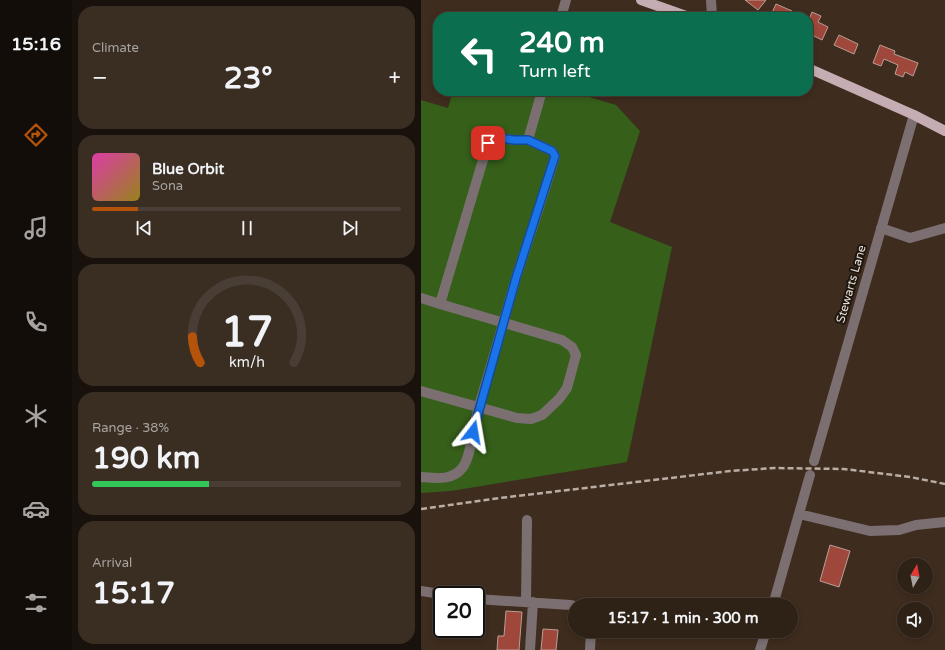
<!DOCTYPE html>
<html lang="en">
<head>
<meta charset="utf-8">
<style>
  :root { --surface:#2e2116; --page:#3a2e23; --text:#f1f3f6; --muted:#a7a3a1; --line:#493e35; --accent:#b45309 }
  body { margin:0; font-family:"Varela Round",sans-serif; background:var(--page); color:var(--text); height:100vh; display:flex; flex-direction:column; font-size:15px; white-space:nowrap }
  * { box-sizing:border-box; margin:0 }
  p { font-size:13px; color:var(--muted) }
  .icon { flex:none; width:22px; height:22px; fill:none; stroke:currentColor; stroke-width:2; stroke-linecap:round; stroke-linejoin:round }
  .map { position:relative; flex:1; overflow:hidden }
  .drawer { display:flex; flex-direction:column; gap:6px; padding:6px; background:#19120c; width:349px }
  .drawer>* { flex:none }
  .banner { position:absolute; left:12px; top:12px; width:380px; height:84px; border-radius:16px; box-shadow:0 2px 6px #0003,0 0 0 1px var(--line); background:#0b6e4f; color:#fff; overflow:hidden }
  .needle { width:26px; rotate:10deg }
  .controls { position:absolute; left:476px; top:558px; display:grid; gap:8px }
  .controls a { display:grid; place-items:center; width:36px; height:36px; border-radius:50%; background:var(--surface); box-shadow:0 2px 6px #0003,0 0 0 1px var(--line); font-size:20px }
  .speed { position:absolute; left:12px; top:586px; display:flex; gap:8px; font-size:20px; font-weight:700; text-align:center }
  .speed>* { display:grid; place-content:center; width:52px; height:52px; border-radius:50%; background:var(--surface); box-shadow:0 2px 6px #0003,0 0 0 1px var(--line); line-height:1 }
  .speed .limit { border:2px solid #111; border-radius:6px; background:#fff; color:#111 }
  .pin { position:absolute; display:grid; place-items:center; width:34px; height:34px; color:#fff; margin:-17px; border-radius:8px; box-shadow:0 2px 6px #0006 }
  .me { position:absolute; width:44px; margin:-22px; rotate:14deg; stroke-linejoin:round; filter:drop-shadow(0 0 3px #0008) }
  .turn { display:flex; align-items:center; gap:14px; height:84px; padding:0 20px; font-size:18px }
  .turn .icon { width:52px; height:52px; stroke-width:2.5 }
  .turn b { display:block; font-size:28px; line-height:34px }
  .big { font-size:30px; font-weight:700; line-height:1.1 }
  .drawer .widget { flex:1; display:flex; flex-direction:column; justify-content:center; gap:6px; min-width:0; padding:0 14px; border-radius:16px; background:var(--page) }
  .drawer .dial { align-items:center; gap:0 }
  .dial svg { height:104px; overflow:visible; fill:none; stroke:var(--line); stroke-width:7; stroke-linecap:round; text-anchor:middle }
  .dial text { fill:var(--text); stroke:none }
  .song { display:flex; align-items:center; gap:12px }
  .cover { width:48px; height:48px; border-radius:6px; background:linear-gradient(135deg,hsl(320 70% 55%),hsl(50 70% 35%)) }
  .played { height:4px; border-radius:2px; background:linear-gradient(90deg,var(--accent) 15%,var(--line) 15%) }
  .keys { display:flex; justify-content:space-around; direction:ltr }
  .heat { display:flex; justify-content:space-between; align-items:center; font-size:22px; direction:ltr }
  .charge { height:6px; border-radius:3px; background:linear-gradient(90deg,#34c759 38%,var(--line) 0) }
  .trip { position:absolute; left:147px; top:598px; width:230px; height:40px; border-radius:20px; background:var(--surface); box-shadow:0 2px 6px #0003,0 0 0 1px var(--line); font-weight:700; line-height:40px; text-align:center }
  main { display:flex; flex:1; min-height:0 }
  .tabs { display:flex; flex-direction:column; width:72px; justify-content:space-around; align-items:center; background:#120d09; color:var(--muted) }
  .tabs .icon { width:28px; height:28px }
  .tabs .current { color:var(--accent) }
  .tabs b { font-size:18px; color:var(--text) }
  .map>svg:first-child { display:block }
  .green { fill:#365f1a }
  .building { fill:#9e473a; stroke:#bb9e99 }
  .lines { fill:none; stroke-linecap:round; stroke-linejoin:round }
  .minor { stroke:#7b6f72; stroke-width:10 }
  .major { stroke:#c5adb3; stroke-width:10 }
  .rail { stroke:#baada3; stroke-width:2.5; stroke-dasharray:6 3; stroke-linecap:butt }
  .route-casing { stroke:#114b97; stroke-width:10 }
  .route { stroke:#1a73e8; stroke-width:7 }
  .labels { text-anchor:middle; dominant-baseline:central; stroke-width:4; stroke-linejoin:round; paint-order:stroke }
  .street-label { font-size:12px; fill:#e7dcd3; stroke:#1e1710 }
</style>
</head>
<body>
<main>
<nav class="tabs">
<b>15:16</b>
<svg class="icon current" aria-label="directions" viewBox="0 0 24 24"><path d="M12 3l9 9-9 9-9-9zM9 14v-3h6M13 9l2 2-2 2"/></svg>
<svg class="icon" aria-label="music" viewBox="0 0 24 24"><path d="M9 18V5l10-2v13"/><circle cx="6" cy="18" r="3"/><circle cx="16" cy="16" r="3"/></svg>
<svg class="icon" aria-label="phone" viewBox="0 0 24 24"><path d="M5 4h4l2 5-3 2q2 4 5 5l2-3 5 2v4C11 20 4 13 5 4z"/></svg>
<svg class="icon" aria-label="climate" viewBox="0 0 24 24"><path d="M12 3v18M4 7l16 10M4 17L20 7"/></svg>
<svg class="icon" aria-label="car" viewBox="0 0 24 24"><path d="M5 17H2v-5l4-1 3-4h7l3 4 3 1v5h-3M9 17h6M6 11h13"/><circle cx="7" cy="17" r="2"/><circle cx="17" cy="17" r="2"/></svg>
<svg class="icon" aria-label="filters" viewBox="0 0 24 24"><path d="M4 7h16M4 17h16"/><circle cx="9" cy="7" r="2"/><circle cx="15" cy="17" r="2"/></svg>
</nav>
<section class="drawer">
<div class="widget"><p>Climate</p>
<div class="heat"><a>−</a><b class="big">23°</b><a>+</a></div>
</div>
<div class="widget">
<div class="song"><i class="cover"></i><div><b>Blue Orbit</b><p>Sona</p></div></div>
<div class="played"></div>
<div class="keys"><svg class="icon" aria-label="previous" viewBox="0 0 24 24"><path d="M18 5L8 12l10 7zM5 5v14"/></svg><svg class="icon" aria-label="pause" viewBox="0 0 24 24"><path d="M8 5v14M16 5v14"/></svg><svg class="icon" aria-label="next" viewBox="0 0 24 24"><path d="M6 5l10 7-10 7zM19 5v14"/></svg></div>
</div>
<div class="widget dial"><svg viewBox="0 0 100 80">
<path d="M14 69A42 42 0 1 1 86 69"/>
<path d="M14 69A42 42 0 0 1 8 49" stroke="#b45309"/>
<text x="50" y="56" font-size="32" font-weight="700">17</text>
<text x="50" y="72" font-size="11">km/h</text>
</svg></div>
<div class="widget"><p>Range · 38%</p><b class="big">190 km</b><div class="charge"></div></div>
<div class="widget"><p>Arrival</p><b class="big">15:17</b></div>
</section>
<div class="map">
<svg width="524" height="650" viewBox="0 0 524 650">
  <rect width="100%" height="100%" fill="#3e2c1e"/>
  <path class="green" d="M32 91H148L195 105 219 131 189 222 251 247 206 462 30 491 0 493V100L27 108Z"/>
  <path class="building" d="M324 0H345L337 10Z
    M355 4 371 11 368 17H349Z
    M391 12 400 16 397 22 407 27 401 40 387 33V22Z
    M418 35 437 44 433 54 413 45Z
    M459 45 474 51 473 54 497 63 492 76 484 72 482 77 474 74 477 65 463 59 460 66 452 63Z
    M409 545 429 551 418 587 399 581Z
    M85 611 101 612 98 650H76L77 636H83Z
    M122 629 137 630 135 650H120Z"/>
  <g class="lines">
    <path class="minor" d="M290 0 291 17
      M140 17 145 0
      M460 228 489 238 524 228
      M0 298 19 304 67 143 72 137 93 140H107L121 91
      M0 391 96 418 110 419 121 415 138 399 146 388 155 355 151 347 141 340 19 304
      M393 461 493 115
      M0 477C15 478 32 481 42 467 50 456 54 421 58 406 71 363 83 320 95 278 108 237 122 197 134 156L131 151 107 140
      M378 514 449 531 478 530 495 525 524 522
      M0 591 26 595
      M55 599 150 605 154 606
      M105 602 106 520
      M352 605 389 475
      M109 650 112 602
      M169 650 170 631
      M339 650 345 631"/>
    <path class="major" d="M220 0 268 17
      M387 68 493 115 524 131"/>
    <path class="rail" d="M0 509 79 498 309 471 354 468 423 469 489 477 524 484"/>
  </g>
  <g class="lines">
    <g class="route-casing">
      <path id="route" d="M52 432 95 278 134 156 131 151 107 140H93L72 137 67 143"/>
    </g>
    <use href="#route" class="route"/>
  </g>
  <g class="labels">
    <g class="street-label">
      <text transform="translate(430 284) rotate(-74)">Stewarts Lane</text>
    </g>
  </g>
</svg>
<div class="controls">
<a><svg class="needle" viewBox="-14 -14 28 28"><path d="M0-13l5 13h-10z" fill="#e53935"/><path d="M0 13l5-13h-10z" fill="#a7a3a1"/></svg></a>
<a><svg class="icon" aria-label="sound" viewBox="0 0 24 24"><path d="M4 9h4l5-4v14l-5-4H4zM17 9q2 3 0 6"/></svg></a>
</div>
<div class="speed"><div class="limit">20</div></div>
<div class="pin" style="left:67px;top:143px;background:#d93025"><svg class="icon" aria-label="arrive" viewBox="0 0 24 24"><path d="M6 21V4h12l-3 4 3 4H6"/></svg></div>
<svg class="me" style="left:52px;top:432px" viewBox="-20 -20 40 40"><path d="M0-17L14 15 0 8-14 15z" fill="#1a73e8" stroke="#fff" stroke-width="4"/></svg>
<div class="trip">15:17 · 1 min · 300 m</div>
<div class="banner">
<div class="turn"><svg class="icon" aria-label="left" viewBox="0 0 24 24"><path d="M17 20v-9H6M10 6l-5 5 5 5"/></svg><div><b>240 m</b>Turn left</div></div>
</div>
</div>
</main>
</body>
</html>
